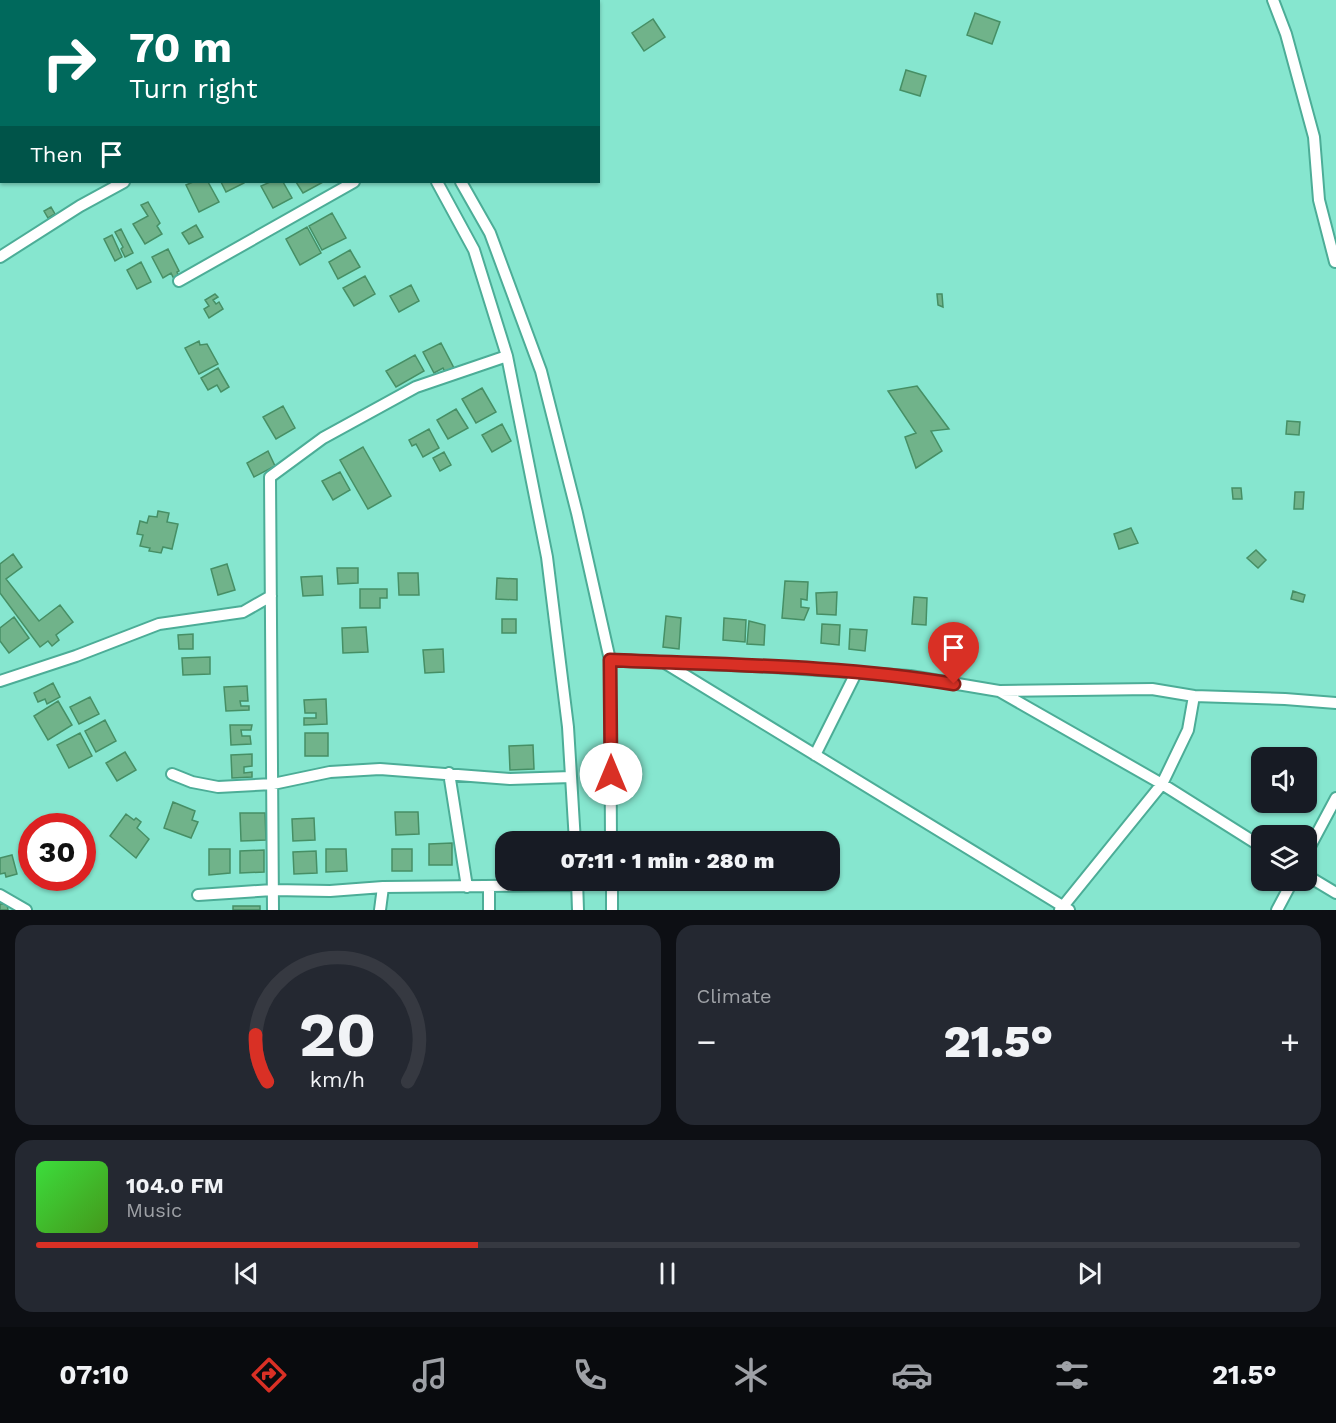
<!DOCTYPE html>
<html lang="en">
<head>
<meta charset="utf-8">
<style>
  :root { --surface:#171b24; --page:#242831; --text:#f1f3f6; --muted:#9ea1a6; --line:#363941; --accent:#d93025 }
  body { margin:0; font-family:"Work Sans",sans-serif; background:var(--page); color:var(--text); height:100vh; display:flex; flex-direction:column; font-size:22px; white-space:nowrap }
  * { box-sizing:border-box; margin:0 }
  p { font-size:20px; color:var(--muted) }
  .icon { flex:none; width:33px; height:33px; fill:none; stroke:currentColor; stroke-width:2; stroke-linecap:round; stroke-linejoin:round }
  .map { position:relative; height:910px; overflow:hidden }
  .details { display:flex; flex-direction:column; gap:15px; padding:15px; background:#0d0f14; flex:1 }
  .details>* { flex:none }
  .guide { position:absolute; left:0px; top:0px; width:600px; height:183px; box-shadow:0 2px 4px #0004; background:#00695c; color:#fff; overflow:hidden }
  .controls { position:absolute; left:1251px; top:747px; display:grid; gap:12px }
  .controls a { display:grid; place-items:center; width:66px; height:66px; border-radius:12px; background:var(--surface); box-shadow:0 2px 4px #0004; font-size:30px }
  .speed { position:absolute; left:18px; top:813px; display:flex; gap:12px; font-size:30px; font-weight:700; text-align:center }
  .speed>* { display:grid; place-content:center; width:78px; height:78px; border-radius:50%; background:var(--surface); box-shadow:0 2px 4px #0004; line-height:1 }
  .speed .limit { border:9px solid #d22; background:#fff; color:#111 }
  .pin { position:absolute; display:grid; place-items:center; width:51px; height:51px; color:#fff; margin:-62px -26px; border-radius:50% 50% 50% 0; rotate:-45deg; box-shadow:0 0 6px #0007 }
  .pin .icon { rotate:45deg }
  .me { position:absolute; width:66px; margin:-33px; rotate:0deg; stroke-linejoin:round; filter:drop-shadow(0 0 4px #0008) }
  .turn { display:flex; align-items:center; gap:21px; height:126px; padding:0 30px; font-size:27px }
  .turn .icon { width:78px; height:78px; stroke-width:2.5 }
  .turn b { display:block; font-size:42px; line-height:51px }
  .then { display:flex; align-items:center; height:57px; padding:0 30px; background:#0003; gap:12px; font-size:22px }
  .big { font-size:45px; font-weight:800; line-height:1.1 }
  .details .card { flex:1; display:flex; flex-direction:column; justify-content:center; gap:9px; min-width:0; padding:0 21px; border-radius:18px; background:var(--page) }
  .details .dial { align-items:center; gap:0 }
  .dial svg { height:156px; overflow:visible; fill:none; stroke:var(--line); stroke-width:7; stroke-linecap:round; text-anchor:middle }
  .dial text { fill:var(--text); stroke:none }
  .song { display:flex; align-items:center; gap:18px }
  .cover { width:72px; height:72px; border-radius:9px; background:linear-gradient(135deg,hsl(120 70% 55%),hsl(100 70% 35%)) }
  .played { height:6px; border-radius:3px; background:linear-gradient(90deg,var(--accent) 35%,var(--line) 35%) }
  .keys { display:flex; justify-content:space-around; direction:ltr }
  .heat { display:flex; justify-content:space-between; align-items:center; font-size:33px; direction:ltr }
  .details .tiles { flex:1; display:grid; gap:15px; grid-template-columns:1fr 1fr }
  .card:last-child { grid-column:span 2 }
  .trip { position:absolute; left:495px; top:831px; width:345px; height:60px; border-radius:18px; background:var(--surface); box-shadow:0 2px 4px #0004; font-weight:800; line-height:60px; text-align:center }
  .menu { display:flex; height:96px; justify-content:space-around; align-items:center; background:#090b0e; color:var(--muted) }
  .menu .icon { width:42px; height:42px }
  .menu .current { color:var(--accent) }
  .menu b { font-size:27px; color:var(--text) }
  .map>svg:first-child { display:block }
  .building { fill:#70b38a; stroke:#468f65; stroke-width:1.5 }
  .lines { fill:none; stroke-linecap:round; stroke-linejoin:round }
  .minor-casing { stroke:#4cad97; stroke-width:14 }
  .minor { stroke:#fff; stroke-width:10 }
  .route-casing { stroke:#8d1f18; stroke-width:15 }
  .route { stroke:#d93025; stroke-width:10 }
</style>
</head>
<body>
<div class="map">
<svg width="1336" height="910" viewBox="0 0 1336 910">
  <rect width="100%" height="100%" fill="#86e6cf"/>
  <path class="building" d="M975 13 1000 22 992 44 967 35Z
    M653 19 665 37 644 51 632 33Z
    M906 70 926 76 920 96 900 90Z
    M193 182H208L219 202 199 212 186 185Z
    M221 182H244V183L226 192Z
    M270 182H283L292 198 273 208 261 186Z
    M296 182H323L303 193Z
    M148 202 160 223 157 226 162 234 145 244 133 224 148 216 141 205Z
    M51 207 55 214 48 218 44 211Z
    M332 213 346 238 322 250 309 226Z
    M196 225 203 237 189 244 182 233Z
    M307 227 321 253 300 265 286 239Z
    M121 229 133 253 125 257 121 249 123 247 115 232Z
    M112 235 122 257 115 261 104 239Z
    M168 249 179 271 177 272 179 277 174 279 171 273 163 278 152 257Z
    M350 250 360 267 338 279 329 262Z
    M141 262 151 282 137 289 127 270Z
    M365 276 375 294 354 306 343 288Z
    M411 285 419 301 399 312 390 296Z
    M215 294 218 297 213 300 216 304 219 302 223 309 209 318 204 309 209 306 205 300Z
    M937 294H942L943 307 938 305Z
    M199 341 200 345 207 344 218 364 199 374 185 348Z
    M441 343 455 370 446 374 443 368 434 373 423 352Z
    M415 355 424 371 396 387 386 371Z
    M218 368 229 387 221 392 217 385 208 390 201 378Z
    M917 386 949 429 931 431 942 451 916 468 905 437 916 433 888 391Z
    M482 388 496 412 476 423 462 399Z
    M283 406 295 428 276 439 263 417Z
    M456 409 468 428 448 439 437 420Z
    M1287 421 1300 422 1299 435 1286 434Z
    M502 424 511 441 492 452 482 435Z
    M429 429 439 448 423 457 416 444 412 446 409 440Z
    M363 447 391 496 368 509 340 460Z
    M268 451 275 466 254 477 247 463Z
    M444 452 451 465 440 471 433 458Z
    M340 472 350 490 333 500 322 481Z
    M1232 488H1241L1242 499H1233Z
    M1295 492H1304L1303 509H1294Z
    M158 511 169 513 167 522 178 524 172 549 163 547 161 553 149 551 150 548 140 546 143 535 137 534 140 521 147 523 149 516 157 517Z
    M1131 528 1138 543 1119 549 1114 534Z
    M1256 550 1266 560 1258 568 1247 558Z
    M13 554 22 567 6 579 39 621 60 605 73 622 56 635 59 640 52 646 48 641 40 647 0 593V564Z
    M227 564 235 590 218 595 211 569Z
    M337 568H358V583L338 584Z
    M398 573H418L419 595H399Z
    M322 576 323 595 303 596 301 577Z
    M497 578 517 579V600L496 599Z
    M785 581 808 582 807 600 801 599V607L809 608 804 620 782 618Z
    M360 589H387V598H380V608H360Z
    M1293 591 1305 595 1303 602 1291 599Z
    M837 592 836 615 817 614 816 593Z
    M914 597 927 598 926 625 912 624Z
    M666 616 681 618 679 649 663 647Z
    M14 617 29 638 9 653 0 641V628Z
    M724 618 746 620 745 642 723 640Z
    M502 619H516V633H502Z
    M749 621 765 625 764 645 747 644Z
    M822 624 840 625 839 645 821 643Z
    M366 627 368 652 343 653 342 628Z
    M850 629 867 630 865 651 849 649Z
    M193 634V649H179L178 635Z
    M443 649 444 672 425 673 423 650Z
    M210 657V674L183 675 182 658Z
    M53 683 60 697 47 704 45 699 38 702 34 693Z
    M247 686 248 701H240L241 706H249V710L226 711 224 687Z
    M90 697 99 714 79 724 70 707Z
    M326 699 327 724 304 725V718H316V713H305L304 700Z
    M58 701 72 725 48 740 34 716Z
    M105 720 116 741 96 752 85 731Z
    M230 725H252L251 730H241L242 736H250L251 744 231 745Z
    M80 733 92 756 69 768 57 745Z
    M305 733H328V756H305Z
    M533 745 534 769 510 770 509 746Z
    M125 752 136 770 117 781 106 763Z
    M252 754V766L244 767V773L252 772V777L232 778 231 755Z
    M173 802 195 811 192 820 198 822 191 838 164 828Z
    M395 812H418L419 834 396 835Z
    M240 813H265L266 840 241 841Z
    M126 814 134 820 136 818 141 822 137 828 149 839 136 858 110 836Z
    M314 818 315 840 293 841 292 819Z
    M452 843V865H429V844Z
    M209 849H230V873L209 875Z
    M326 849H346L347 871 326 872Z
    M392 849H412V871H392Z
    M264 850V872L240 873V851Z
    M316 851 317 873 294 874 293 852Z
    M12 855 17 874 6 877 5 873 0 874V858Z
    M0 904H7L8 910H0Z
    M233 906H260V910H233Z"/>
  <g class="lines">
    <g class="minor-casing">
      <path id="minor" d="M274 0 276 2
        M319 0 320 2
        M1273 0 1286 34 1314 137 1319 200 1335 262
        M437 182 474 250 507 356 547 557 568 727 575 842
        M461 182 490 233 541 371 577 513 610 660 611 842
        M0 257 80 206 124 182
        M179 281 354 182
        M610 660 773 667 910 676 999 691 1162 784 1262 847
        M665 663 1069 910
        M0 681 76 656 159 624 243 612 271 596
        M1000 691 1152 689 1194 696
        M815 755 856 673
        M449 773 467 887
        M172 774 192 782 218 787 273 784 330 772 380 769 510 779 571 777
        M1306 854 1336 798
        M1306 875 1336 893
        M577 880 578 910
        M612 880V910
        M0 895 26 910
        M198 895 273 890 330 891 383 887 577 885
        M273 910 270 477 323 438 416 387 507 356
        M380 910 383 887
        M489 910V887
        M1060 910 1162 784 1188 730 1194 696 1285 699 1336 703
        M1277 910 1293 880"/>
    </g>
    <use href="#minor" class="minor"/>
  </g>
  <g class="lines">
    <g class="route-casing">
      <path id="route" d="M611 774 610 660C724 665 841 665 954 684"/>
    </g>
    <use href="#route" class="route"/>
  </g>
</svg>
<div class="controls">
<a><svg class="icon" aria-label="sound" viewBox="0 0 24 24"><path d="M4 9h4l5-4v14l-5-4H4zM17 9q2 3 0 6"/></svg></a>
<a><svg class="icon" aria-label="layers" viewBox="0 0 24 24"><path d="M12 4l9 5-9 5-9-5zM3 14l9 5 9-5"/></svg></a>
</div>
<div class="speed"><div class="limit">30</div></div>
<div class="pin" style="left:954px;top:684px;background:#d93025"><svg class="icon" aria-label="arrive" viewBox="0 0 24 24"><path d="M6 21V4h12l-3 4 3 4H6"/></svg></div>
<svg class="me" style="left:611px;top:774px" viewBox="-20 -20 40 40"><circle r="19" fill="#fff"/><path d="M0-13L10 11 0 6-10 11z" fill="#d93025"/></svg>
<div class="trip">07:11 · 1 min · 280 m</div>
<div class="guide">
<div class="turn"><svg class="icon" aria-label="right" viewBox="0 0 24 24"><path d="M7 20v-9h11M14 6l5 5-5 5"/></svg><div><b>70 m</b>Turn right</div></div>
<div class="then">Then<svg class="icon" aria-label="arrive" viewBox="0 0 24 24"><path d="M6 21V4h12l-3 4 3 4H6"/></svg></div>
</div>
</div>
<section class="details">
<div class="tiles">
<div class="card dial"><svg viewBox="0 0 100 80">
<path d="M14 69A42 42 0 1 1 86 69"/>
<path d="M14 69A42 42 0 0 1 8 45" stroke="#d93025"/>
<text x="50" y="56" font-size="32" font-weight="700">20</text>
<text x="50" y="72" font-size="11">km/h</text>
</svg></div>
<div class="card"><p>Climate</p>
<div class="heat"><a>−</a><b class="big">21.5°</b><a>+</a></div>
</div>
<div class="card">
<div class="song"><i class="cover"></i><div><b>104.0 FM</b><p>Music</p></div></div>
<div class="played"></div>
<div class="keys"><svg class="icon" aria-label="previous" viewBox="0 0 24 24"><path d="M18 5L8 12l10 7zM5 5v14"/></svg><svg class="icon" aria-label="pause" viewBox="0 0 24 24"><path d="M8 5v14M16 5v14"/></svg><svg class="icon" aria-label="next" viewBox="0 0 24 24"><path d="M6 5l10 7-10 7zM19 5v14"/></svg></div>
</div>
</div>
</section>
<nav class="menu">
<b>07:10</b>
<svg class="icon current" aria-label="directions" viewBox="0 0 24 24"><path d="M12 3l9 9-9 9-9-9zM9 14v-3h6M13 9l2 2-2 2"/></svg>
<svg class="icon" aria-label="music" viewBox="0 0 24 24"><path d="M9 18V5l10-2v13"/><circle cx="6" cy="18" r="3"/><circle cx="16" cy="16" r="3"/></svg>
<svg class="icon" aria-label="phone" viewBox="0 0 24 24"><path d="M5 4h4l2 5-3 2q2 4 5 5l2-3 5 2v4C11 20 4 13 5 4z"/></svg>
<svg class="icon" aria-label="climate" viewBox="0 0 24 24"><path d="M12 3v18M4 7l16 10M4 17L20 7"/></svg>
<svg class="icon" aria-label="car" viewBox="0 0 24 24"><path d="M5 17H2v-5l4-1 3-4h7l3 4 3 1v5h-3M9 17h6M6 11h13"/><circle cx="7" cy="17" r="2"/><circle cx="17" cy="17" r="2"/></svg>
<svg class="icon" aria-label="filters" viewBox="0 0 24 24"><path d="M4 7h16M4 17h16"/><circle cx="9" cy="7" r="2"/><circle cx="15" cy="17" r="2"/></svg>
<b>21.5°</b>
</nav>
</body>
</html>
